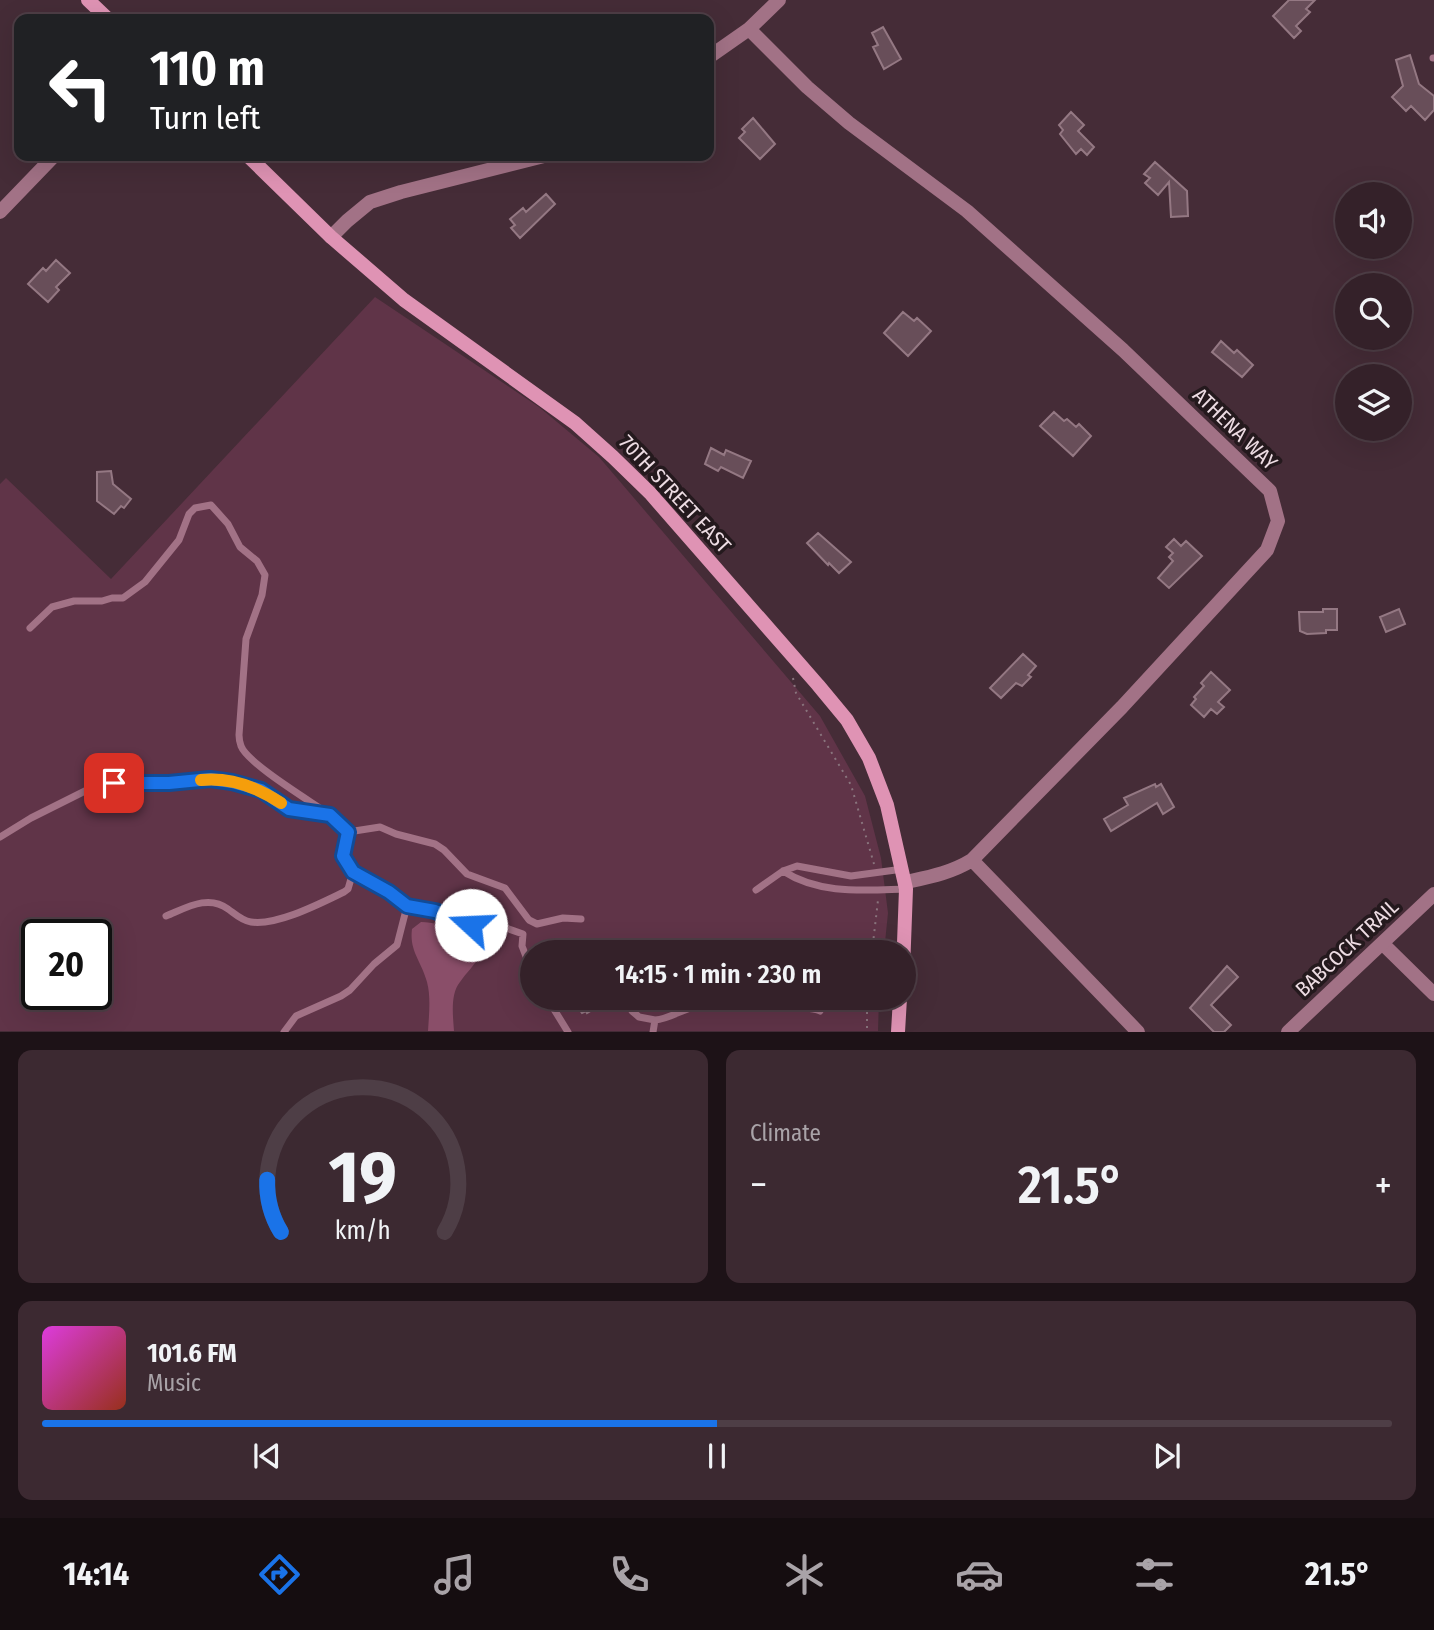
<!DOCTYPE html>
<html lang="en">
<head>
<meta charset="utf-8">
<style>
  :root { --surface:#342129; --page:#3c2931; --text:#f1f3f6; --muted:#a9a3a8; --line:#4e3e46; --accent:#1a73e8 }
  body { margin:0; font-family:"Fira Sans Condensed",sans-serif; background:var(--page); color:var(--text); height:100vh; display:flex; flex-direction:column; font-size:26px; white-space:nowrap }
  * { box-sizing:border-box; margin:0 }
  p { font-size:23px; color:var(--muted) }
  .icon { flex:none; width:38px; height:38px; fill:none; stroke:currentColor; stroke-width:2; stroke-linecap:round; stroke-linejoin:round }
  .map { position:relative; height:1032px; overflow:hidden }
  .panel { display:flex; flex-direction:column; gap:18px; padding:18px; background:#1d1217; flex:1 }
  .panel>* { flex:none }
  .banner { position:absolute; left:14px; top:14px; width:700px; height:147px; border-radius:14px; box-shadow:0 7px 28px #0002,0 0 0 2px var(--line); background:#202124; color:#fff; overflow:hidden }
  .tools { position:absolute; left:1335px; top:182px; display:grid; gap:14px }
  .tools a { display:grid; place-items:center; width:77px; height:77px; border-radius:50%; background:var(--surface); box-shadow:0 7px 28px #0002,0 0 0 2px var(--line); font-size:35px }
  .speed { position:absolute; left:21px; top:919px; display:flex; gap:14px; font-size:35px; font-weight:700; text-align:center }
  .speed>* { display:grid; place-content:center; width:91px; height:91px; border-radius:50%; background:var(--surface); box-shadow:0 7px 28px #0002,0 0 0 2px var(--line); line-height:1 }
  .speed .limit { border:4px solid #111; border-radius:10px; background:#fff; color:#111 }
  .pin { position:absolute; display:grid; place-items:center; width:60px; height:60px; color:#fff; margin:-30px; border-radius:14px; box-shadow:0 4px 10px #0006 }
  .me { position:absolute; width:77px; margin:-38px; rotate:290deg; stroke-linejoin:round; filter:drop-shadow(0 0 5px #0008) }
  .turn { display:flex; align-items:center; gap:24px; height:147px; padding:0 21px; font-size:32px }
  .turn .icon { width:91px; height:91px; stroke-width:2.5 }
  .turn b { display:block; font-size:49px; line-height:60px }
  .big { font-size:52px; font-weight:600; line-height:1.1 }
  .panel .widget { flex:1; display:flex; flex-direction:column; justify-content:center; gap:10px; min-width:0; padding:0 24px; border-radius:14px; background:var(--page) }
  .panel .dial { align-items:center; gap:0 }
  .dial svg { height:182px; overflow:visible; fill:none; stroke:var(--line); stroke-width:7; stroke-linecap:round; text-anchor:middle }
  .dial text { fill:var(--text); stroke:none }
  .song { display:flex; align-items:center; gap:21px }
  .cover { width:84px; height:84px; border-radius:10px; background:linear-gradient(135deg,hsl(300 70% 55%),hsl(10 70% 35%)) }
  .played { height:7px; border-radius:4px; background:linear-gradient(90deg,var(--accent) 50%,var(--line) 50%) }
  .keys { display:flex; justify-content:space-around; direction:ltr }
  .heat { display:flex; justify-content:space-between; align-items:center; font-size:38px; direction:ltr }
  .panel .tiles { flex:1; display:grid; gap:18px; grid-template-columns:1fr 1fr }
  .widget:last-child { grid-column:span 2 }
  .trip { position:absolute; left:520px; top:940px; width:396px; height:70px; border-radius:35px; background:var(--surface); box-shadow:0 7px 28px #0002,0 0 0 2px var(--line); font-weight:600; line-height:70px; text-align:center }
  .dock { display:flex; height:112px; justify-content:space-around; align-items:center; background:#150d10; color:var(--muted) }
  .dock .icon { width:49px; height:49px }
  .dock .active { color:var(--accent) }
  .dock b { font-size:32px; color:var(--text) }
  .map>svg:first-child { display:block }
  .green { fill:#603448; fill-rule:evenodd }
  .water { fill:#8a4e69 }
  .building { fill:#684e59; stroke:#947883; stroke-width:2 }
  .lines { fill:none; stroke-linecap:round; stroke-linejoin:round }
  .path { stroke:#89747d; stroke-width:2; stroke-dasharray:2 5; stroke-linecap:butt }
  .service { stroke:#a27286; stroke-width:7 }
  .minor { stroke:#a27286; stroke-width:14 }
  .tertiary { stroke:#a27286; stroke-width:14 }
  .secondary { stroke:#df93b4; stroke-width:14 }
  .route-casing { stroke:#114b97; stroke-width:18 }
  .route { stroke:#1a73e8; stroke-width:12 }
  .slow { stroke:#f59e0b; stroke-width:12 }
  .labels { text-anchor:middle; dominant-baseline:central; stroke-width:7; stroke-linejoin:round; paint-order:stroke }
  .street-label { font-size:21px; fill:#eddce3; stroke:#24191d }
</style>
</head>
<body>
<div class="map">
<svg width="1434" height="1032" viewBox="0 0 1434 1032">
  <rect width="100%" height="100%" fill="#452c37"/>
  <path class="green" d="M375 297 539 407 599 457 820 716 865 796 881 858 888 913 884 952H532V998H879L878 1031H0V484L6 478 111 579ZM37 934H96V994H37Z"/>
  <path class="water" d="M421 922C445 923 469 933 480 955 474 966 467 972 460 982 450 994 453 1016 454 1031H428C429 1015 431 997 427 982 422 962 409 951 412 929Z"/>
  <path class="building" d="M1289 0H1315L1306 9 1310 12 1296 26 1301 31 1294 38 1273 16Z
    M883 27 901 59 884 69 873 47 878 45 872 33Z
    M1410 55 1419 84 1434 96V110L1425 120 1411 106 1406 111 1392 97 1403 86 1396 60Z
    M1071 112 1084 125 1078 131 1094 147 1087 155 1081 149 1076 154 1060 134 1063 130 1059 125Z
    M753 118 775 144 760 159 739 138 745 132 742 129Z
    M1155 162 1187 191 1188 216 1171 217 1169 182 1158 195 1145 183 1150 178 1144 174Z
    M546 194 555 204 520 238 511 228 515 225 510 219 523 208 526 212Z
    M56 260 70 273 56 287 59 290 48 302 28 284 43 268 46 271Z
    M903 312 914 321 917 318 931 331 908 356 884 333Z
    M1221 341 1234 353 1237 350 1253 365 1242 377 1212 352Z
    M1054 412 1064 421 1067 419 1076 427 1079 424 1091 436 1073 456 1040 426Z
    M711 448 724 455 726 450 751 461 743 478 721 467 718 471 705 464Z
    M111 471 113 484 131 499 124 508 121 506 114 514 97 501V472Z
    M818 533 851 562 839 573 829 563 828 565 807 543Z
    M1174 539 1181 546 1186 541 1202 556 1169 588 1158 578 1173 561 1169 557 1173 553 1166 547Z
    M1323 609H1337V630H1326V633L1307 634 1300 631 1299 612H1323Z
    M1399 609 1405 624 1386 632 1380 617Z
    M1023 654 1036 666 1028 675 1031 677 1022 686 1016 683 1001 698 990 688Z
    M1211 672 1230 690 1218 702 1224 707 1217 714 1211 709 1204 717 1191 705 1196 699 1194 697 1204 686 1201 683Z
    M1155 784 1156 787 1161 784 1174 807 1163 814 1157 803 1111 831 1104 819 1128 805 1124 798Z
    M1227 966 1238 977 1211 1005 1231 1025 1224 1032H1214L1190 1008Z
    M556 998H612L587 1013 586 1011 582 1013 577 1006 556 1000Z"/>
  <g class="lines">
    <path class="path" d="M793 678 796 693 851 785 874 864
      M872 952 878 900
      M867 998V1032"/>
    <path class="service" d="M1433 58H1434
      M30 628 52 607 74 601H102L112 598H123L145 582 179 540 189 514 195 508 211 505 228 524 240 547 257 561 265 575 262 595 246 639 239 735C239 739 240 743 241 746 248 764 312 802 330 815
      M0 837 31 818 93 787 114 783H169L210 779 245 784 261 790 289 809 330 815 348 832
      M783 871C820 895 865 890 906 889
      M756 890 783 871 797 866 851 876 903 869
      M166 916C186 908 208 894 228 909 235 914 242 921 251 922 277 926 321 903 344 892L348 889 353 872
      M532 972 522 946 523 934 506 928 471 924 435 911 407 906 389 892 353 872 343 856 348 832 380 827 396 834 435 844 444 850 467 874 505 888 529 920 537 924 563 918 581 919
      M547 998 568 1032
      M632 1011 639 1017 655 1020 653 1032
      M655 1020C669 1019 681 1010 696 1006 708 1003 811 1006 820 1011
      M284 1032 296 1016 341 996 350 990 374 964 397 945 407 906"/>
    <path class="minor" d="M749 29 807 87 849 123 967 211 1123 350 1270 491 1278 521 1267 550 1122 707 972 860C951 873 929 877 906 882
      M709 57 749 29 779 0
      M0 212 54 156
      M331 237 347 221 370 202 401 192 544 156
      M972 860 1138 1032
      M1383 944 1434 994"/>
    <path class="tertiary" d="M1288 1032 1434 894"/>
    <path class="secondary" d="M88 0 108 19
      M248 156 331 237 404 300 575 423 613 457 650 493 818 685 847 720 869 758 887 805 906 889 903 970
      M898 1032 900 998"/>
  </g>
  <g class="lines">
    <g class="route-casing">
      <path id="route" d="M114 783H169L210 779 232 782 261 790 289 809 330 815 348 832 343 856 353 872 389 892 407 906 435 911 471 925"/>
    </g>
    <use href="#route" class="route"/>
    <path class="slow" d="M201 780C230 777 257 787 281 803"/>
  </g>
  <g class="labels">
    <g class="street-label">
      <text transform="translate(1235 429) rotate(44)">ATHENA WAY</text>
      <text transform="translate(675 494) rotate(47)">70TH STREET EAST</text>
      <text transform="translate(1347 948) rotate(-43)">BABCOCK TRAIL</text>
    </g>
  </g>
</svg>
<div class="tools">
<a><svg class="icon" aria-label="sound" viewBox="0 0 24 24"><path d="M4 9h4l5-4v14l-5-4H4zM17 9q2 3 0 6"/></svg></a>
<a><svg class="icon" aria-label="search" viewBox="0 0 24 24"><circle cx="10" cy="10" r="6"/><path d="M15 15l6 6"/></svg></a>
<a><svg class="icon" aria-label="layers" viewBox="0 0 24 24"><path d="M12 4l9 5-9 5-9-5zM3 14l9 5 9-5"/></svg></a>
</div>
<div class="speed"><div class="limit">20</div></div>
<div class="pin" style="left:114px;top:783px;background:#d93025"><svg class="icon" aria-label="arrive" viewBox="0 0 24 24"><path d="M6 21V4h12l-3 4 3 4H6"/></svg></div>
<svg class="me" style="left:471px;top:925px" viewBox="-20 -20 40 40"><circle r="19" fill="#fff"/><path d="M0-13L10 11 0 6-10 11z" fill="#1a73e8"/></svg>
<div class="trip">14:15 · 1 min · 230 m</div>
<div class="banner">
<div class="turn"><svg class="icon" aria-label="left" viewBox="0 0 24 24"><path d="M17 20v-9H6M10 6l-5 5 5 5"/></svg><div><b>110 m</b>Turn left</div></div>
</div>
</div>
<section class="panel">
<div class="tiles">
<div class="widget dial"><svg viewBox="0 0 100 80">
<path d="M14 69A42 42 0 1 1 86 69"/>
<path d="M14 69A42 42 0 0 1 8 46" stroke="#1a73e8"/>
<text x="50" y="56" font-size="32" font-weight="700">19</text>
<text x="50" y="72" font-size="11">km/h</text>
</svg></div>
<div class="widget"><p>Climate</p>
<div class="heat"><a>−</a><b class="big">21.5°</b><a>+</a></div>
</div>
<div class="widget">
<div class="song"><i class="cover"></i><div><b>101.6 FM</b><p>Music</p></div></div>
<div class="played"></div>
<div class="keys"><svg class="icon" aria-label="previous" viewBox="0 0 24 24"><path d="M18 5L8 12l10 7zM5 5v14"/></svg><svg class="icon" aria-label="pause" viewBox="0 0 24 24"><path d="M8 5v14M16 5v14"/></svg><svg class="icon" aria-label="next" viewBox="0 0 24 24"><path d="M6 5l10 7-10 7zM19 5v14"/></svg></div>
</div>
</div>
</section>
<nav class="dock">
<b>14:14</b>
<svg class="icon active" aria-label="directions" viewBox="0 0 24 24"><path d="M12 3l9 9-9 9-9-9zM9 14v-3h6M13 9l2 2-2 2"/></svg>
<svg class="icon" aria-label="music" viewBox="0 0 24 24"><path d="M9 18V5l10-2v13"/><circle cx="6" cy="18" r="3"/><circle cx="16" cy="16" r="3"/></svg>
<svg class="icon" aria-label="phone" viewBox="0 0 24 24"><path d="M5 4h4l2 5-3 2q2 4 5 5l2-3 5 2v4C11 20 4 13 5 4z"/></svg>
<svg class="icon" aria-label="climate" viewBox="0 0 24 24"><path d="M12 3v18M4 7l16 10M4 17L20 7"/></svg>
<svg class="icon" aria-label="car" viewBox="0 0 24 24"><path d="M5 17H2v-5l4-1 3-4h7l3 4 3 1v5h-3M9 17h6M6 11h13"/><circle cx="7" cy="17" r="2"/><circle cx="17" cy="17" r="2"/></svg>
<svg class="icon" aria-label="filters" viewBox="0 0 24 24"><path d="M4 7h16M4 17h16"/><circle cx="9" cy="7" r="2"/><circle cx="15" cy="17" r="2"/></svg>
<b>21.5°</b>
</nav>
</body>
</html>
